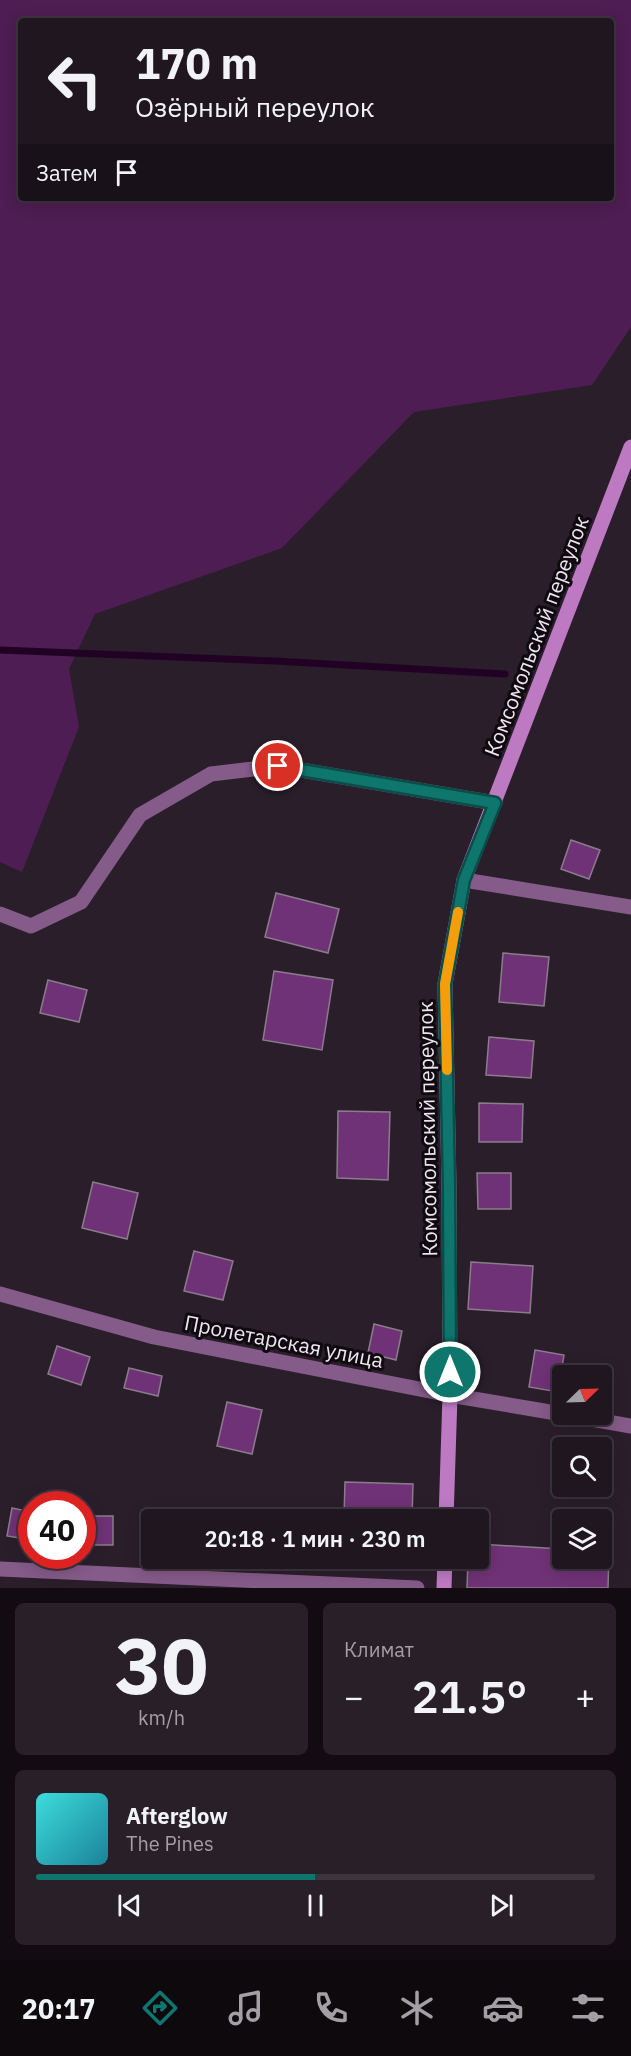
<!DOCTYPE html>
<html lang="ru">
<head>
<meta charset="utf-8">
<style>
  :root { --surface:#201620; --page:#281f29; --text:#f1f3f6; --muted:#a29fa5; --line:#3d353e; --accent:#0f766e }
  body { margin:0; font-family:"IBM Plex Sans",sans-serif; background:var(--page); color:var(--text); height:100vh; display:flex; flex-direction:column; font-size:22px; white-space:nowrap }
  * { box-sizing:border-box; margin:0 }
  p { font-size:20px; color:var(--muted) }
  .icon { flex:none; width:33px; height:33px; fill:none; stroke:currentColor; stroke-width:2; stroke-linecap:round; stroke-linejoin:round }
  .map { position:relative; height:1588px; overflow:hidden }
  .drawer { display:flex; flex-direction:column; gap:15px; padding:15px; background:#120c12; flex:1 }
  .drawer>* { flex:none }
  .top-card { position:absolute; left:18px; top:18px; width:596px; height:183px; border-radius:6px; box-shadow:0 3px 15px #0003,0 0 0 2px var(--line); background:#201620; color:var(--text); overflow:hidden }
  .needle { width:39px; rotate:67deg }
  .buttons { position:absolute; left:552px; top:1365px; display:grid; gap:12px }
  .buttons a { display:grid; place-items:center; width:60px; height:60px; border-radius:6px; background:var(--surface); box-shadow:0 3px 15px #0003,0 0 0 2px var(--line); font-size:30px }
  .speed { position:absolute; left:18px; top:1491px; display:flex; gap:12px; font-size:30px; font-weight:700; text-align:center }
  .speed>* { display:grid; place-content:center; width:78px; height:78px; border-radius:50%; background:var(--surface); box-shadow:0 3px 15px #0003,0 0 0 2px var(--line); line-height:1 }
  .speed .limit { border:9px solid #d22; background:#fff; color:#111 }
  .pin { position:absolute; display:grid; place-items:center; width:51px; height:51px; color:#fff; margin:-26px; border:3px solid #fff; border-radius:50%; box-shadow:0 2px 6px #0007 }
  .me { position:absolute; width:66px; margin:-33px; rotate:0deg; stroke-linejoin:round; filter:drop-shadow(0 0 4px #0008) }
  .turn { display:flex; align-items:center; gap:21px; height:126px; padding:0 18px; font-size:27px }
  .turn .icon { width:78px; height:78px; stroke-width:2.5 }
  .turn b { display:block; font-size:42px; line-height:51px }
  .then { display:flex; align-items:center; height:57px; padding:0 18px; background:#0003; gap:12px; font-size:22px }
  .big { font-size:45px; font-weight:600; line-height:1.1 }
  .drawer .card { flex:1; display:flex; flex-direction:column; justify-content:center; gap:9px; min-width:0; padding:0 21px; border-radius:9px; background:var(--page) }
  .drawer .dial { align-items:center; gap:0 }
  .dial b { font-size:78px; line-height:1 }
  .song { display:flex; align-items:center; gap:18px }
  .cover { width:72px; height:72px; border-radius:9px; background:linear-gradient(135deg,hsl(180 70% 55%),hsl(190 70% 35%)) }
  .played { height:6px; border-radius:3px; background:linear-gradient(90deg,var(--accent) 50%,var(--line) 50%) }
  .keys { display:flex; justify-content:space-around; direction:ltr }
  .heat { display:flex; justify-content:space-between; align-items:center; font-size:33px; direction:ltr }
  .drawer .tiles { flex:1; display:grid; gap:15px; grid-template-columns:1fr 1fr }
  .card:last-child { grid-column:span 2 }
  .trip { position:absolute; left:141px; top:1509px; width:348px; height:60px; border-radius:6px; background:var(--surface); box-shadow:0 3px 15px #0003,0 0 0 2px var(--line); font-weight:600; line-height:60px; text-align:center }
  .dock { display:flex; height:96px; justify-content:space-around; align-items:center; background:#0d090d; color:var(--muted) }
  .dock .icon { width:42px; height:42px }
  .dock .selected { color:var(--accent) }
  .dock b { font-size:27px; color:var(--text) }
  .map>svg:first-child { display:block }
  .green { fill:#4e1d53; fill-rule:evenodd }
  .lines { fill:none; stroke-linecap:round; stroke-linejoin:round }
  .stream { stroke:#210225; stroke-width:7 }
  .building { fill:#703276; stroke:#8a7c8b; stroke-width:1.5 }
  .street { stroke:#855b89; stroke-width:15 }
  .secondary { stroke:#bd7ac3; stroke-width:15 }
  .route-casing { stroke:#0a4d48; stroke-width:15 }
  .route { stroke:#0f766e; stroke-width:10 }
  .slow { stroke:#f59e0b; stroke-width:10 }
  .labels { text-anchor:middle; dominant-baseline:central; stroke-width:6; stroke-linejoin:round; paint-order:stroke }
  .street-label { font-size:21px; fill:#eee6ef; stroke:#0f0a10 }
</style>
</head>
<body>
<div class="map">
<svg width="631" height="1588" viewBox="0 0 631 1588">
  <rect width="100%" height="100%" fill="#2a1e2b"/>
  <path class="green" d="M0 0H631V327L592 385 414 412 282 548 95 614 69 669 79 727 22 872 0 862ZM21 21H610V198H21Z"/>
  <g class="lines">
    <path class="stream" d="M0 650 275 661 505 674"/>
  </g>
  <path class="building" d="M571 840 600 850 589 879 561 869Z
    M276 893 339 909 328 953 265 937Z
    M503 953 549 957 544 1006 499 1002Z
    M274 971 333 980 322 1050 263 1040Z
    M48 980 87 990 79 1022 40 1013Z
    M489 1037 534 1041 531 1078 486 1075Z
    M479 1103 523 1104 522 1142H479Z
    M338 1111 390 1112 388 1180 337 1178Z
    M477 1173H511V1209H478Z
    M93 1182 138 1193 127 1239 82 1228Z
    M194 1251 233 1261 223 1300 184 1291Z
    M471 1262 533 1266 530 1313 468 1309Z
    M374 1324 402 1331 396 1360 368 1353Z
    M57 1346 90 1357 81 1385 48 1374Z
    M535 1350 564 1355 558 1392 529 1387Z
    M129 1368 162 1376 158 1396 124 1388Z
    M227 1402 262 1410 252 1454 217 1446Z
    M345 1482 413 1484 412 1518 344 1516Z
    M12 1508 32 1512V1540L7 1536Z
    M82 1516H113V1545H82Z
    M478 1544 562 1549V1558H602V1551H609L608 1588H467L468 1558H478Z"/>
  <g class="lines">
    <path class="street" d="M464 880 631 907
      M0 914 31 926 81 902 140 815 211 774 278 766 495 803
      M0 1294 154 1337 450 1395 562 1414
      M563 1414 631 1426
      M0 1569 417 1588"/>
    <path class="secondary" d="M446 1520 450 1395 449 1185 445 984 464 880 631 447
      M444 1588 445 1558"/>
  </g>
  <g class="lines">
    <g class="route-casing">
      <path id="route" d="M278 766 495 803 464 880 445 984 449 1185 450 1372"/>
    </g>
    <use href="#route" class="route"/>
    <path class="slow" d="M447 1070 445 984 458 912"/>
  </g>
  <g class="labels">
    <g class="street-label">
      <text transform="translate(536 636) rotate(-69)">Комсомольский переулок</text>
      <text transform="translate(427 1129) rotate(-91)">Комсомольский переулок</text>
      <text transform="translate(284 1341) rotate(11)">Пролетарская улица</text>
    </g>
  </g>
</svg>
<div class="buttons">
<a><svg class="needle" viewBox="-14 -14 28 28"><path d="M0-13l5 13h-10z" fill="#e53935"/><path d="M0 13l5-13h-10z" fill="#a29fa5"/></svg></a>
<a><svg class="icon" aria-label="search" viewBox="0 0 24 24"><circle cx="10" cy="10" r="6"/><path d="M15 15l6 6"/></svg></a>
<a><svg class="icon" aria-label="layers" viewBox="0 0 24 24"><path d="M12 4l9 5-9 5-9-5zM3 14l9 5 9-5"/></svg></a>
</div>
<div class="speed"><div class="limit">40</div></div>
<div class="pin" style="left:278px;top:766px;background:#d93025"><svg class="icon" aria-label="arrive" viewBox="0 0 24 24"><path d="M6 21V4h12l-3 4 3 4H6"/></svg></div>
<svg class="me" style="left:450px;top:1372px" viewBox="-20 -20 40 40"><circle r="17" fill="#0f766e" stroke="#fff" stroke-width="3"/><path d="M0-11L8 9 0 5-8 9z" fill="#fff"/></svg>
<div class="trip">20:18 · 1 мин · 230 m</div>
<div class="top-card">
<div class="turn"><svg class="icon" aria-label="left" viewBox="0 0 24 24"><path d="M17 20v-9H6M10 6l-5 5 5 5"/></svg><div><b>170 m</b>Озёрный переулок</div></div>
<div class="then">Затем<svg class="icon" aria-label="arrive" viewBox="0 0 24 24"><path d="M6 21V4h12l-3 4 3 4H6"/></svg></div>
</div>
</div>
<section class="drawer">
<div class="tiles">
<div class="card dial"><b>30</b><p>km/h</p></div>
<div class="card"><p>Климат</p>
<div class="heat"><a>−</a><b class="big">21.5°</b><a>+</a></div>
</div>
<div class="card">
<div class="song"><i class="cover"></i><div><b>Afterglow</b><p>The Pines</p></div></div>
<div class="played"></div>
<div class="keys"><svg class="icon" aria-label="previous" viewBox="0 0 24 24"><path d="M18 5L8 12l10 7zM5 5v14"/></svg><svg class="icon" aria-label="pause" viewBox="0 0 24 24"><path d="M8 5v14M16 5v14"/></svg><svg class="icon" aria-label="next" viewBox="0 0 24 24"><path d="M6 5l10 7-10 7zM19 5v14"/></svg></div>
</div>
</div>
</section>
<nav class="dock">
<b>20:17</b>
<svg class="icon selected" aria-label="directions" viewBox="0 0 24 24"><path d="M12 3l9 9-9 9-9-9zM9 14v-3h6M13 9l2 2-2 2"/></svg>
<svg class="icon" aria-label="music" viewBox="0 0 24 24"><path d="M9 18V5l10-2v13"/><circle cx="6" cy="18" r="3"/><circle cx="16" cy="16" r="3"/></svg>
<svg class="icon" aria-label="phone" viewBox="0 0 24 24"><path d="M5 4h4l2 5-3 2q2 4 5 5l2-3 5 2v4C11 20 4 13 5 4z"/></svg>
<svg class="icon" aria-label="climate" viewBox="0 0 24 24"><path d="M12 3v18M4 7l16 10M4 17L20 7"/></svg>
<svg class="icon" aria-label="car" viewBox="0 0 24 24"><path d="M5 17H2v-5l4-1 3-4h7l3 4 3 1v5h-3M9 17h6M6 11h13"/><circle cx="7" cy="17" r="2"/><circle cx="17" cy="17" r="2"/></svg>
<svg class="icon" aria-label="filters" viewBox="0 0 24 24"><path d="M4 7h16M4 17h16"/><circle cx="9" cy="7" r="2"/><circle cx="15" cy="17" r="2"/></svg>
</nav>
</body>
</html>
